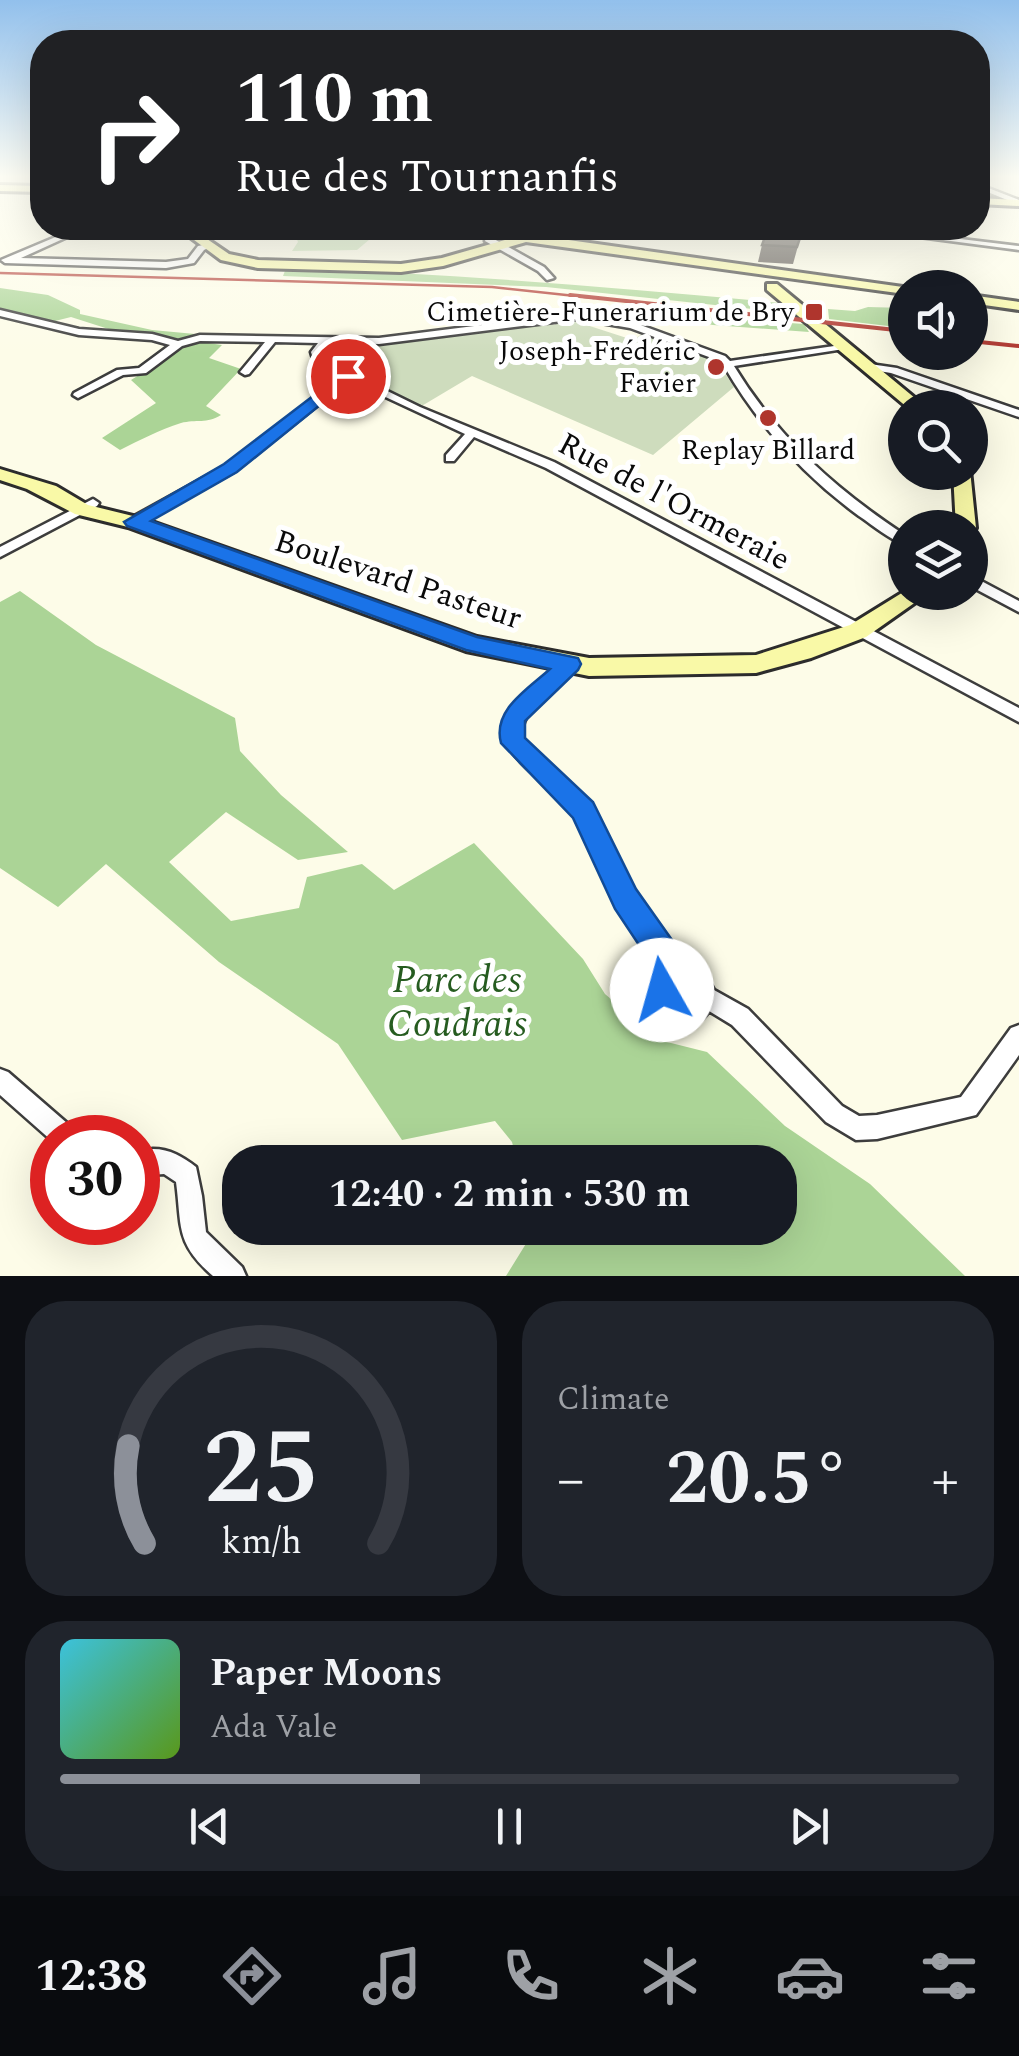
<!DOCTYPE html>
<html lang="en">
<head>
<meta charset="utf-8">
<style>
  :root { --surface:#171b24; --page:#20242c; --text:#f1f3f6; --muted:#9ea1a6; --line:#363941; --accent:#8c9099 }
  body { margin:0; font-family:Spectral,serif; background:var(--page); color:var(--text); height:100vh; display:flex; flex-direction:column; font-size:38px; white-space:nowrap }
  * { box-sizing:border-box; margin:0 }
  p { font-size:32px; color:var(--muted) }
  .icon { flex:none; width:55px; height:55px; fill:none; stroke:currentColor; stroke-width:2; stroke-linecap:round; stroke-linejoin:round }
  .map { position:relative; height:1276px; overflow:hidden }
  .details { display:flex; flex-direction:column; gap:25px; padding:25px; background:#0d0f14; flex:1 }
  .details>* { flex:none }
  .hud { position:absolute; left:30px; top:30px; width:960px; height:210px; border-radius:40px; box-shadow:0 10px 40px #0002; background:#202124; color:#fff; overflow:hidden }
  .controls { position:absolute; left:888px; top:270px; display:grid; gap:20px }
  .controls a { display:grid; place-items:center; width:100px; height:100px; border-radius:50%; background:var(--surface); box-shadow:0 10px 40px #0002; font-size:50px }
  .speed { position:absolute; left:30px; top:1115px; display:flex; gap:20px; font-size:50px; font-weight:700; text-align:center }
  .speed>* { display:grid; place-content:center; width:130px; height:130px; border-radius:50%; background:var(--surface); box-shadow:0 10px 40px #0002; line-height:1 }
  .speed .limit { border:15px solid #d22; background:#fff; color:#111 }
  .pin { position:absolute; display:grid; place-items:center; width:85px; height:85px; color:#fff; margin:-42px; border:5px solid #fff; border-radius:50%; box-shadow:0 2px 10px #0007 }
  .me { position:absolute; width:110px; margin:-55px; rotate:353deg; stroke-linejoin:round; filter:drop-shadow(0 0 8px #0008) }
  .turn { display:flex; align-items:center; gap:35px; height:210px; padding:0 40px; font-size:45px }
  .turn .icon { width:130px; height:130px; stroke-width:2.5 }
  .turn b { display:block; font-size:70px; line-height:85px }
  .big { font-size:75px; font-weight:700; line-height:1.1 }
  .details .card { flex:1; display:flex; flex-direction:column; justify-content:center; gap:15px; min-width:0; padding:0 35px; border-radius:40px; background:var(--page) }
  .details .dial { align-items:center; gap:0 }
  .dial svg { height:260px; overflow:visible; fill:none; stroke:var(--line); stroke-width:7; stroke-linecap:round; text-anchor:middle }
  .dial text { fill:var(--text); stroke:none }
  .song { display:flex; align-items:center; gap:30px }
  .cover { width:120px; height:120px; border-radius:15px; background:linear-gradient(135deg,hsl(190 70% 55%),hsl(90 70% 35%)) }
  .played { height:10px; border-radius:5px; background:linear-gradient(90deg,var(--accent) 40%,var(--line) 40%) }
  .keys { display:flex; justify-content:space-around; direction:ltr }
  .heat { display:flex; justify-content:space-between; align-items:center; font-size:55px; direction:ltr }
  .details .tiles { flex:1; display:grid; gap:25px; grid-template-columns:1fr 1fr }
  .card:last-child { grid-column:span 2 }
  .trip { position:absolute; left:222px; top:1145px; width:575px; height:100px; border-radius:40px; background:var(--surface); box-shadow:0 10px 40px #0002; font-weight:700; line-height:100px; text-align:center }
  .tab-bar { display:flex; height:160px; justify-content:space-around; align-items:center; background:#090b0e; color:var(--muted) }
  .tab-bar .icon { width:70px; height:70px }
  .tab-bar .current { color:var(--accent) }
  .tab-bar b { font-size:45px; color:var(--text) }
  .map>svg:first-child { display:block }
  .green { fill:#c8e4b5 }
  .forest { fill:#abd496 }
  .cemetery { fill:#cedcbd }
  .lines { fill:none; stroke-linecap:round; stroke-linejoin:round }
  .minor-casing { stroke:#3d3d3d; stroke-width:5 }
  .secondary-casing { stroke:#2c2c2c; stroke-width:6 }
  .minor { fill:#fff; fill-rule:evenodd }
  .secondary { fill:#f9f9a7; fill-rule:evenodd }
  .rail-far1 { stroke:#af352d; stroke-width:2.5 }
  .rail { stroke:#af352d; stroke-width:4 }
  .wall { fill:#47413d }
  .building { fill:#524c47; stroke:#393532; stroke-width:2.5 }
  .route { fill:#1a73e8; stroke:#114b97; stroke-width:2.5 }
  .poi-dot { fill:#af352d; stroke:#fff; stroke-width:4 }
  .labels { text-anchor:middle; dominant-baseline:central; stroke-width:10; stroke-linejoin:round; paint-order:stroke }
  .far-poi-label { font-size:28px; fill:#0a0a0a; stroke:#fff; text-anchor:end }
  .street-label { font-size:32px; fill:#0a0a0a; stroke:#fff }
  .near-park-label { font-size:38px; font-style:italic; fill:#265c20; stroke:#fff }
</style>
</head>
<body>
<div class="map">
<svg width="1019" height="1276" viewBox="0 0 1019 1276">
  <rect width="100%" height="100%" fill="#fdfce8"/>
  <path class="green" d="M309 228H383L357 250 292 251 298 242 294 232H307Z"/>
  <path class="forest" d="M286 268C451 274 616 287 781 303L789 313 546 287 283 276Z
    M0 288 48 295 80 310V314L152 330 206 335 174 339 121 333 71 317 47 323 0 311Z
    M868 307 905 308V328L829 319 828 309 855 311Z
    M577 308 804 324 809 332 713 325 643 314 578 311 514 318 511 314Z
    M194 341 222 345 209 358 241 369 206 406 221 415C207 424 196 419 181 423 159 430 140 440 120 450L102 438 156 403 131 380Z
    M20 591 96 645 235 718 240 751 281 795 348 852 298 860 226 812 169 862 231 921 299 908 307 877 362 864 394 890 474 843 583 959 605 994 659 1040 707 1052 785 1126 870 1184 965 1276H506L532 1234 531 1228H780V1162H517L512 1142 495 1121 402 1140 338 1044 219 962 106 864 58 907 0 868V602Z"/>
  <path class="cemetery" d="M565 318 633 340 642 334 716 360 734 387 653 455 472 376 420 407 330 361 324 354 332 346 346 343 409 341 546 322 554 325Z"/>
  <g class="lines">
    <g class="minor-casing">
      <path id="minor" d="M978 184 1019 200V205L978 188Z
        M77 228H87L21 258 166 262 188 259 198 246 208 244 212 246 204 250 194 263 166 268 5 263 1 260Z
        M441 228 493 232 499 228H507L494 239 544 267 554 278 547 280 538 271 485 241 487 236Z
        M851 228H870L1019 246V250Z
        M0 310 79 329 152 334 178 341 200 335 379 338 578 313 635 323 725 356 730 361 848 344V348L844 349 734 366C778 438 835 489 905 535V545C889 539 874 526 859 516 803 475 759 426 724 366L717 360 630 328 578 319 379 344 328 343 321 352 324 360 420 407 554 462 1019 708V722L546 468 474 437 454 461H446V455L465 434 349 380 235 471 139 525H129L128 522 129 519 227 465 341 377 314 362 311 352 318 343 275 342 249 374 245 375 240 372 265 342 200 341 182 346 146 373 123 375 78 398 73 395 74 393 117 370 139 368 170 345 152 340 79 335 0 316Z
        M870 364 897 368 1019 410V417L891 373 866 369 865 367Z
        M93 499 99 503 97 506 0 557V547Z
        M970 575 1019 601V612L970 586Z
        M569 658 574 660 577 664 574 668C555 689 518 708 522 740L589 805 633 893 673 951 677 965H689L704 972 714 990 748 1009 842 1106 859 1116 877 1115 961 1097 1011 1028 1019 1025V1055L976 1115 877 1139 856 1140 826 1122 732 1025 709 1011C699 1027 678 1031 663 1019 640 1001 665 976 652 956 642 938 628 922 619 904 604 879 592 836 575 814 555 788 523 771 506 743 502 705 540 684 564 660ZM679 985H687L693 991V999L687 1005H679L673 999V991Z
        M0 1069 8 1072 75 1130 79 1138H52V1141L0 1095Z
        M153 1149C170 1149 183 1157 196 1167L202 1196 206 1232 242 1267 246 1276H213C175 1243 182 1227 176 1182L164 1174 138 1176V1152Z"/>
    </g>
    <g class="secondary-casing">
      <path id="secondary" d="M0 185 42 186V192L0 191Z
        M978 198 1019 200V206L978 204Z
        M178 228H191L229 254 258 260 401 264 442 258 526 234 910 288H905V294L526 242 443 266 401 272 258 268 221 260Z
        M767 284H777L927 408H908L767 290Z
        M970 295 1019 302V310L970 303Z
        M0 469 56 486 88 505 141 518 477 637 589 658 756 655 850 625 905 591 930 592 866 637 811 658 756 673 589 676 466 651 128 527 75 514 27 489 0 480Z
        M970 470 976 528 970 533V528H956L953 472Z"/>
    </g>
    <use href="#minor" class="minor"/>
    <use href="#secondary" class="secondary"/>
    <path class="rail-far1" d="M0 273 492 287 594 298"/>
    <path class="rail" d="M570 295 905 331
      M970 341 1019 346"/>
  </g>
  <path class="wall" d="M801 235 793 264 758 262 762 245Z"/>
  <path class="building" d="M768 229 801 235 797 247 762 245Z"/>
  <linearGradient id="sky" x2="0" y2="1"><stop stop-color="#92c0ec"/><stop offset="0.5" stop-color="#fefef5"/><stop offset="1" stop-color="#fefef5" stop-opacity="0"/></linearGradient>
  <rect width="1019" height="353" fill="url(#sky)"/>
  <path class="route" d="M343 373 356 376 237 472 151 521 477 637 578 658 581 664 578 670 525 721V738L593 802 636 889 677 947 685 978 674 1001 662 1006 651 1001 647 990 653 975 651 963 615 909 573 818 501 743C492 710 528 689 550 669L466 650 127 526 124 522 224 464Z"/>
  <g class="poi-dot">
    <rect x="804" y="302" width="20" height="20" rx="5"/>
    <circle cx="716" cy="367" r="10"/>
    <circle cx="768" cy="418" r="10"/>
  </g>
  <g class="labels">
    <g class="far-poi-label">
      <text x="794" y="312">Cimetière-Funerarium de Bry</text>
      <text x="696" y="351">Joseph-Frédéric<tspan x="696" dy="32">Favier</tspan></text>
      <text x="768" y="450" text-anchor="middle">Replay Billard</text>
    </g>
    <g class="street-label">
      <text transform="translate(674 502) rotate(28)">Rue de l'Ormeraie</text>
      <text transform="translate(398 580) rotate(18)">Boulevard Pasteur</text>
    </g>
    <g class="near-park-label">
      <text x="457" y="981">Parc des<tspan x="457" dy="44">Coudrais</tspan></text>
    </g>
  </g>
</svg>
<div class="controls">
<a><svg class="icon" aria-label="sound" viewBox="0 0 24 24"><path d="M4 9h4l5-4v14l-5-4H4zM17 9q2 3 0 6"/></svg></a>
<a><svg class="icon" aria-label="search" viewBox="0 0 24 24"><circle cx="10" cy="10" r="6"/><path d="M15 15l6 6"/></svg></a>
<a><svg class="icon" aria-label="layers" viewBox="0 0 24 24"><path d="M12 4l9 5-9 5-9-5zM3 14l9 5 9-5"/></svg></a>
</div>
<div class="speed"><div class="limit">30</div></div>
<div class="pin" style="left:348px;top:376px;background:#d93025"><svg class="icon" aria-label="arrive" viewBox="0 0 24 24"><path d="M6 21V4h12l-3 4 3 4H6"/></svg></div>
<svg class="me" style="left:662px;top:990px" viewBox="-20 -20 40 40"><circle r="19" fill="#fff"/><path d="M0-13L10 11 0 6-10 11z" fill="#1a73e8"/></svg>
<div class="trip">12:40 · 2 min · 530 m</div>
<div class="hud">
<div class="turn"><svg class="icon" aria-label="right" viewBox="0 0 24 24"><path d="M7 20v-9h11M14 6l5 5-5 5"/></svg><div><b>110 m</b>Rue des Tournanfis</div></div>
</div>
</div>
<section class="details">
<div class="tiles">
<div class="card dial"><svg viewBox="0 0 100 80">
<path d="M14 69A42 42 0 1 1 86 69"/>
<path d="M14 69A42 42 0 0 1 9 39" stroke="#8c9099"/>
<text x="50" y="56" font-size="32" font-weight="700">25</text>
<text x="50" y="72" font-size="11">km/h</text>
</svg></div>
<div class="card"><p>Climate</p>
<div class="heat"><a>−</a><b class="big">20.5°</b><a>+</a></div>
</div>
<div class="card">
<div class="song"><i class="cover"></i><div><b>Paper Moons</b><p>Ada Vale</p></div></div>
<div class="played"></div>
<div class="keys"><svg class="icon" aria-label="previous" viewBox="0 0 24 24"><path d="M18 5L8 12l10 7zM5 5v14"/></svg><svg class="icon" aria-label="pause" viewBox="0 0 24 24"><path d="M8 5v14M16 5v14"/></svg><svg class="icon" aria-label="next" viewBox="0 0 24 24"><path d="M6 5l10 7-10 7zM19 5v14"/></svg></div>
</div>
</div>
</section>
<nav class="tab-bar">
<b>12:38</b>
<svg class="icon current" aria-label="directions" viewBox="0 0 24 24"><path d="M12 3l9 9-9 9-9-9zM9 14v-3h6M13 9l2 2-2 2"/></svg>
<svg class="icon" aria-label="music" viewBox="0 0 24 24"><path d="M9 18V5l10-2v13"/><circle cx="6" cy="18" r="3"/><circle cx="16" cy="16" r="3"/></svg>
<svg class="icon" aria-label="phone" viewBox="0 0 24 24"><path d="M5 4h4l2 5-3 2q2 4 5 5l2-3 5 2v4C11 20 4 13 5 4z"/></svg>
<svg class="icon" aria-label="climate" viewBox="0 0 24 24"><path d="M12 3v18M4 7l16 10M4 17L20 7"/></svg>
<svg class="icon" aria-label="car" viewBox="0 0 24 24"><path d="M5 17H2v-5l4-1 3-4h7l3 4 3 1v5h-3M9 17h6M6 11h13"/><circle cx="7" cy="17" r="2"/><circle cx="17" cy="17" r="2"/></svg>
<svg class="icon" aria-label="filters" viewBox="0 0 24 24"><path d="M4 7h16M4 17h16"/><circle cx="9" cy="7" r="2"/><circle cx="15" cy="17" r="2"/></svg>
</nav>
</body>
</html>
